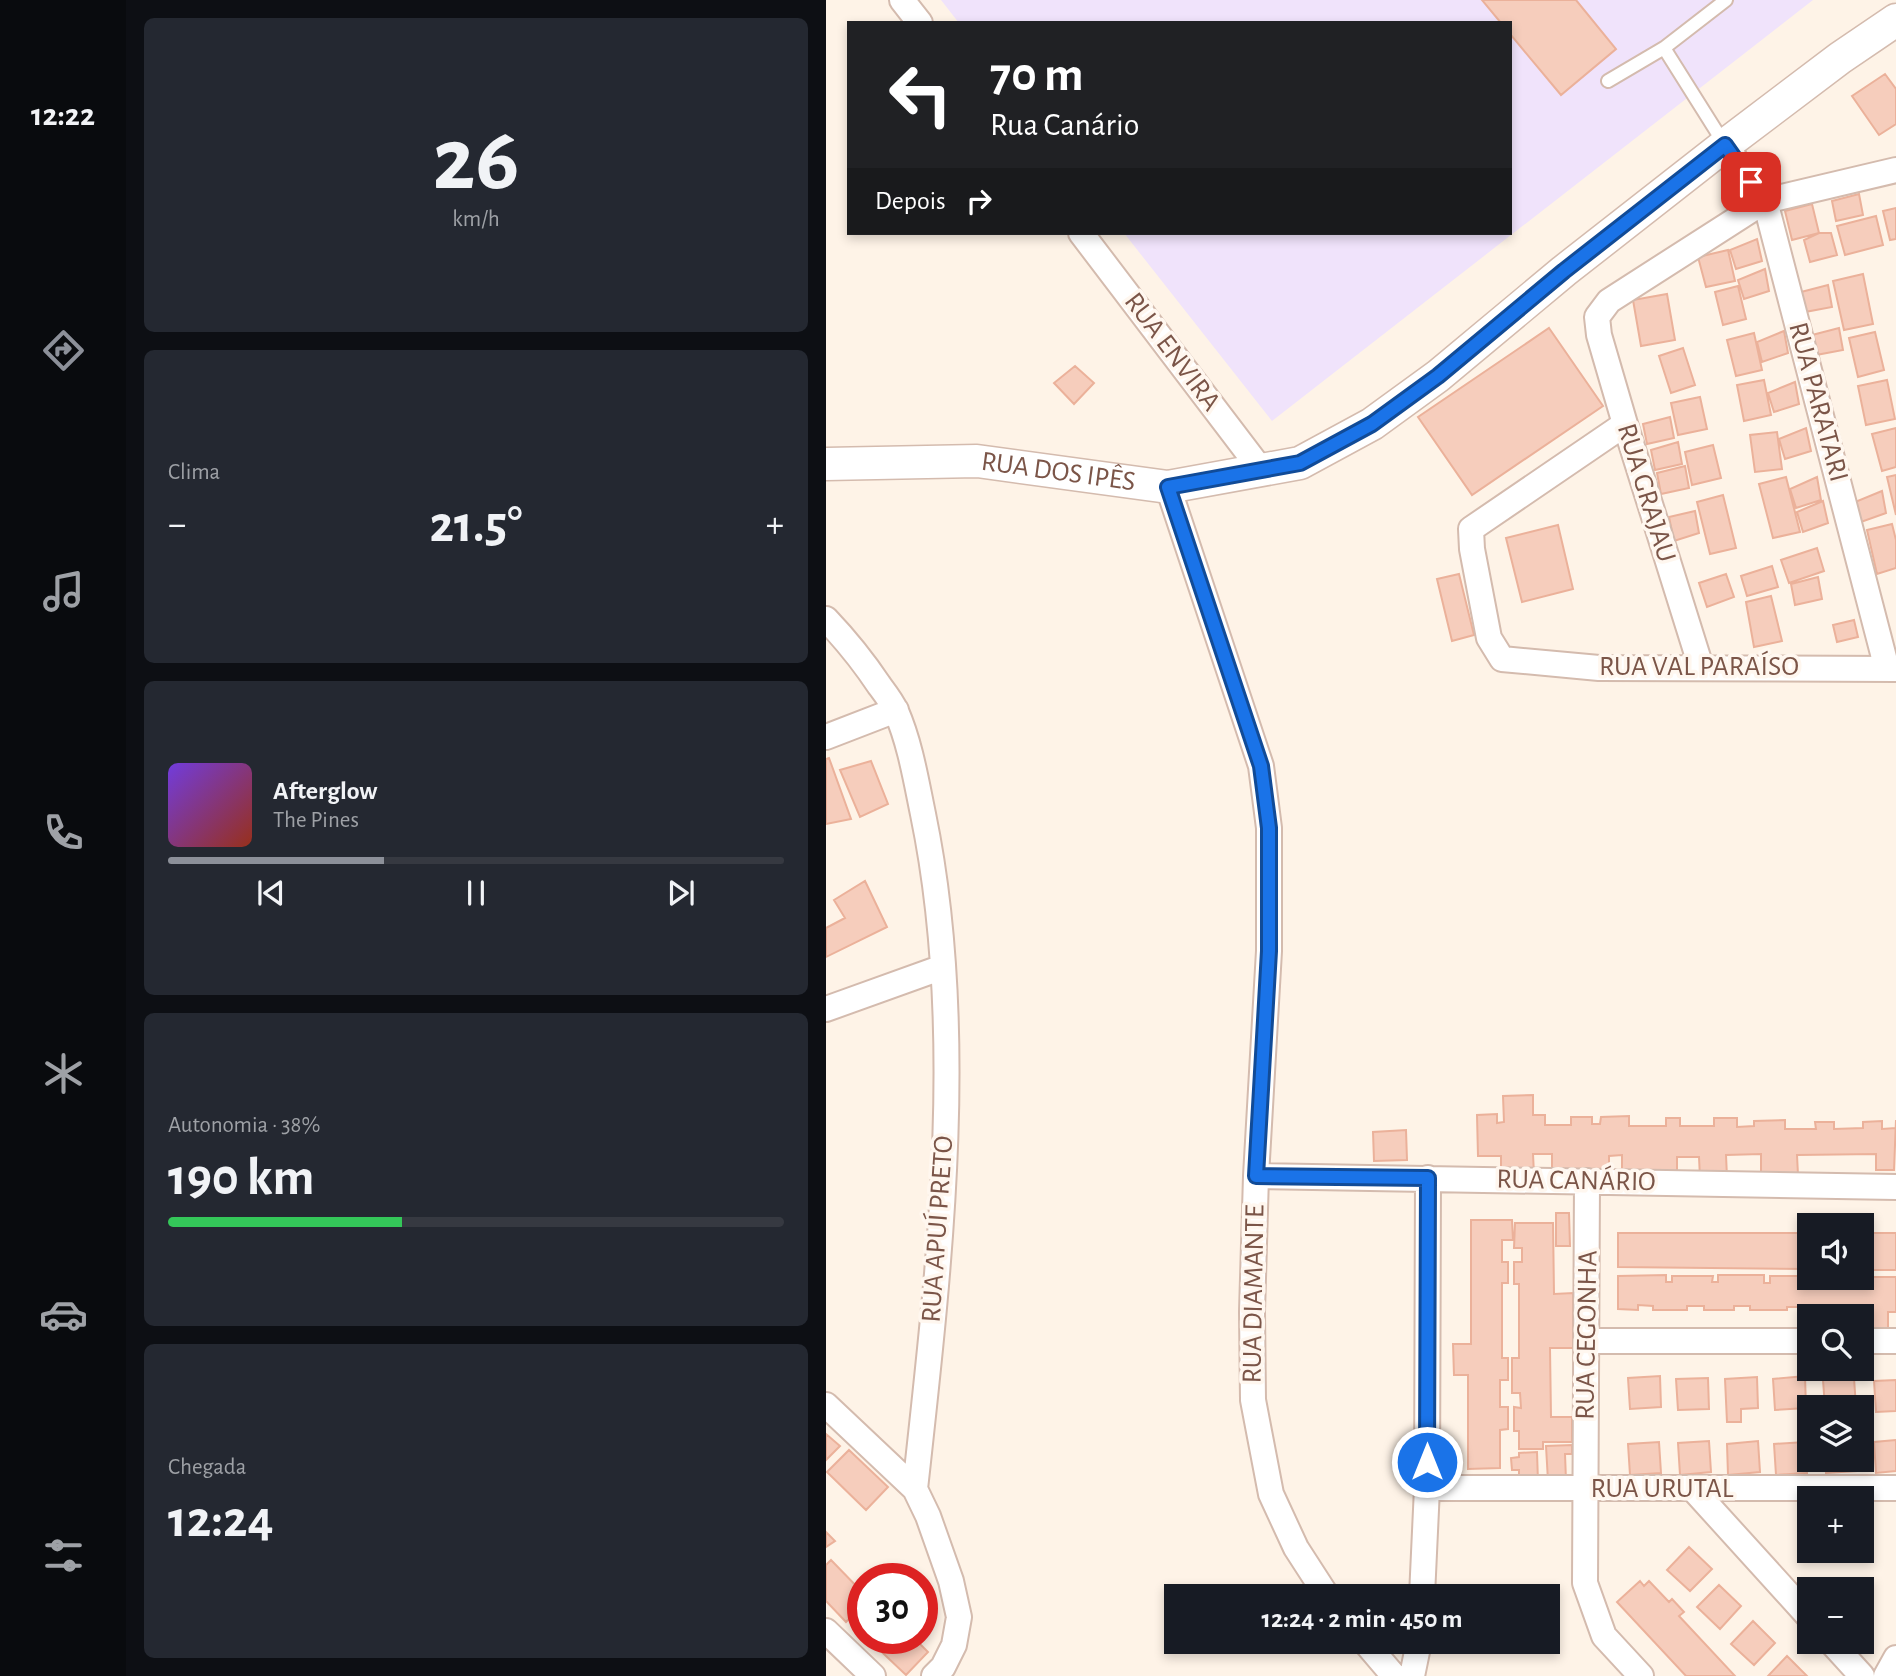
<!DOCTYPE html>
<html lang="pt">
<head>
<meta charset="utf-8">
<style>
  :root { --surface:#171b24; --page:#242831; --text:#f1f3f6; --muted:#9ea1a6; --line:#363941; --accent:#8c9099 }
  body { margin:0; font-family:"Alegreya Sans",sans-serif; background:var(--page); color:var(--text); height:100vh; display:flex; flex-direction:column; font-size:26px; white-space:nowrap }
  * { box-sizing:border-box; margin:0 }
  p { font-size:23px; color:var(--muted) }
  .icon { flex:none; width:38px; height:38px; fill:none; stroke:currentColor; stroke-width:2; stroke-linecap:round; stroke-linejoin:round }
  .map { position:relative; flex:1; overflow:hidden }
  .sheet { display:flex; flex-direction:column; gap:18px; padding:18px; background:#0d0f14; width:700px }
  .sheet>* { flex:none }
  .banner { position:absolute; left:21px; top:21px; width:665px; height:214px; border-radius:0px; box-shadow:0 4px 10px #0003; background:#202124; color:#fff; overflow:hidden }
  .fabs { position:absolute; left:971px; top:1213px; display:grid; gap:14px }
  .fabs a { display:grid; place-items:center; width:77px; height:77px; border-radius:0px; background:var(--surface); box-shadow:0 4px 10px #0003; font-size:35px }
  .speed { position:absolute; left:21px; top:1563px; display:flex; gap:14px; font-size:35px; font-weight:700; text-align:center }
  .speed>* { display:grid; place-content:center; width:91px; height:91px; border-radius:50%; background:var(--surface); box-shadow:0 4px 10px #0003; line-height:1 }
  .speed .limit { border:10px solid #d22; background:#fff; color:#111 }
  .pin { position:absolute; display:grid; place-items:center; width:60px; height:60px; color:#fff; margin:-30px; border-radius:14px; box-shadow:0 4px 10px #0006 }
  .me { position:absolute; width:77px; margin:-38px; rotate:0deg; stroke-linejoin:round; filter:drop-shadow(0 0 5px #0008) }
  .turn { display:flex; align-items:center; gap:24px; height:147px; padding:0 28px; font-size:32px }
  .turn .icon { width:91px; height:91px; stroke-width:2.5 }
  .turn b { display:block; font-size:49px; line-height:60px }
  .then { display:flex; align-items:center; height:66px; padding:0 28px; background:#0003; gap:14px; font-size:26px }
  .big { font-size:52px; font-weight:700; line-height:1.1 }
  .sheet .tile { flex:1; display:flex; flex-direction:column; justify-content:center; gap:10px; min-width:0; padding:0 24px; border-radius:10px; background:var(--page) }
  .sheet .dial { align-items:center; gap:0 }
  .dial b { font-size:91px; line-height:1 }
  .song { display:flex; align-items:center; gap:21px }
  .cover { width:84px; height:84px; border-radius:10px; background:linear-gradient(135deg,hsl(260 70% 55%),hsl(10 70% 35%)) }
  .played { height:7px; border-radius:4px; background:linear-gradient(90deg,var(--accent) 35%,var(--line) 35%) }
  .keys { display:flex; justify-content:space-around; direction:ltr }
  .heat { display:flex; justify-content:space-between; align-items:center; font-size:38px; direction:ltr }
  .charge { height:10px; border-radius:5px; background:linear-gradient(90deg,#34c759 38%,var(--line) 0) }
  .trip { position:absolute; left:338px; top:1584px; width:396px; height:70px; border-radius:0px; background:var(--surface); box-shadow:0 4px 10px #0003; font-weight:700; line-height:70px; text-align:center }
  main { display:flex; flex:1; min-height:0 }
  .dock { display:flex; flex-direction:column; width:126px; justify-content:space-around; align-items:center; background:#090b0e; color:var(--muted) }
  .dock .icon { width:49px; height:49px }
  .dock .selected { color:var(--accent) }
  .dock b { font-size:32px; color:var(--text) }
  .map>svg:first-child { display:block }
  .education { fill:#f0e3fb }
  .building { fill:#f6cdbc; stroke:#ebb19a; stroke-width:2 }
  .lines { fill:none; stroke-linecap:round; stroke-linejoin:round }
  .service-casing { stroke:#d4bbae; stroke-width:16 }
  .minor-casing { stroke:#d4bbae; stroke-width:28 }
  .tertiary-casing { stroke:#d4bbae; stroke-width:35 }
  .service { stroke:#fff; stroke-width:12 }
  .minor { stroke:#fff; stroke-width:24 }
  .tertiary { stroke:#fff; stroke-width:32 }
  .route-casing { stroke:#114b97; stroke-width:18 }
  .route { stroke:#1a73e8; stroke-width:12 }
  .labels { text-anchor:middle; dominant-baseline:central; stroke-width:7; stroke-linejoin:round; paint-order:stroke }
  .street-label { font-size:28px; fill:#7b5548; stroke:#fff7ef }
</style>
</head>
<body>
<main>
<nav class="dock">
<b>12:22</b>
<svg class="icon selected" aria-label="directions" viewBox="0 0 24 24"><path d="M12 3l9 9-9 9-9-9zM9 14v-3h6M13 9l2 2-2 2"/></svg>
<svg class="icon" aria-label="music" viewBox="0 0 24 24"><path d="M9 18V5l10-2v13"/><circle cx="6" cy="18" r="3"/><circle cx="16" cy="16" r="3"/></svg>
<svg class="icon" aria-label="phone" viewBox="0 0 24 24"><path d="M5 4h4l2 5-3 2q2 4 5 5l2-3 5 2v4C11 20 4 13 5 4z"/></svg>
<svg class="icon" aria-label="climate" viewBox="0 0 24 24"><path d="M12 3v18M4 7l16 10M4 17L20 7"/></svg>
<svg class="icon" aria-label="car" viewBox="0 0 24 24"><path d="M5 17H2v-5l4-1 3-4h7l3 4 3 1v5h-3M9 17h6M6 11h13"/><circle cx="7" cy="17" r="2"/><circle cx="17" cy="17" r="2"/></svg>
<svg class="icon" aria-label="filters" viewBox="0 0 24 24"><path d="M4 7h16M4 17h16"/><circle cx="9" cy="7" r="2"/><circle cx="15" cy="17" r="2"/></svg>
</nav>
<section class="sheet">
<div class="tile dial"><b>26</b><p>km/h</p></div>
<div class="tile"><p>Clima</p>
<div class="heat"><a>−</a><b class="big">21.5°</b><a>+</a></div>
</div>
<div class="tile">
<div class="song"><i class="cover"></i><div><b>Afterglow</b><p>The Pines</p></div></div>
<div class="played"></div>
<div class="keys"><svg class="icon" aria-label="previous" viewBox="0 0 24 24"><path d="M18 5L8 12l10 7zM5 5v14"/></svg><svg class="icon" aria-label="pause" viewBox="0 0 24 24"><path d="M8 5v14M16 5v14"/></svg><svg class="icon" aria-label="next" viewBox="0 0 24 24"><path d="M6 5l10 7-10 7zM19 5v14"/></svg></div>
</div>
<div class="tile"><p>Autonomia · 38%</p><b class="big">190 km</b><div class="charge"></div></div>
<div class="tile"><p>Chegada</p><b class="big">12:24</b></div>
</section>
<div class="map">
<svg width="1070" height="1676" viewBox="0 0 1070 1676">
  <rect width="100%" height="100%" fill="#fef3e7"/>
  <path class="education" d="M115 0H987L446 421 298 233H684V23H133Z"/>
  <path class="building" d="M656 0H750L790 49 735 95 684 34V23H675Z
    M1059 74 1070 89V124L1053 135 1026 96Z
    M1033 194 1037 215 1010 221 1006 201Z
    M986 204 993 233 966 240 959 211Z
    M1070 208V239L1064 240 1057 211Z
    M1050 216 1057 245 1019 255 1011 226Z
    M993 233H1005L1011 255 984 262 978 240Z
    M931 239 936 261 910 269 904 250Z
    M902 250 909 281 880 287 872 257Z
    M939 269 943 291 918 299 912 280Z
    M1037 274 1047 324 1018 330 1007 281Z
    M1002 285 1006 307 979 312 975 292Z
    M912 286 920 319 897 325 889 292Z
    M841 294 849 340 815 346 807 300Z
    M723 328 777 406 646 495 592 417Z
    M1013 328 1017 350 990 355 986 335Z
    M958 331 962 353 936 362 931 342Z
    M1049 332 1058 370 1032 377 1023 338Z
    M928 333 936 370 910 376 901 340Z
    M857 348 869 385 845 393 833 356Z
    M249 366 268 383 248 404 228 383Z
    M938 380 945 415 918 421 911 385Z
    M1061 380 1069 419 1040 425 1032 386Z
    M969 382 973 404 948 412 942 393Z
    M874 397 881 429 852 435 845 403Z
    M844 417 848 438 821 444 817 424Z
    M980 428 985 451 959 459 953 439Z
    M1070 428V467L1056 471 1046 434Z
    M951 432 956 469 929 472 924 435Z
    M852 442 856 464 829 470 825 450Z
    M887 445 895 478 866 485 859 452Z
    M859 466 863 488 835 494 831 473Z
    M1070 475V515L1061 477Z
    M960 477 974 532 947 538 933 484Z
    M991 477 995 500 970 508 964 489Z
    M1056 491 1060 513 1035 522 1029 502Z
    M897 495 910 548 884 554 871 502Z
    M997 501 1002 523 977 532 971 512Z
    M869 511 873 533 848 541 843 517Z
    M1066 524 1070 540V568L1051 574 1041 530Z
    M732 525 747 589 696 602 680 538Z
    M991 548 998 571 963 583 955 560Z
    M946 566 952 587 921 596 915 576Z
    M633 574 648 635 626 641 611 579Z
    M900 574 908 597 881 607 873 583Z
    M992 577 996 599 969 605 965 584Z
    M945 596 956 641 928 647 920 602Z
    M1028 620 1032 637 1011 642 1007 625Z
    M3 758 25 819 0 824V759Z
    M45 761 62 804 34 817 14 770Z
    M39 881 61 927 0 957V928L19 918 8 900Z
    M707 1095V1115H719V1125H745V1117H766V1124H774L775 1117 803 1116V1126H840V1118H854V1126H888V1118H911V1127L928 1126V1121L959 1120V1129H990L989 1122H1008V1129L1037 1128V1122L1056 1121V1129L1070 1128V1120L1068 1170H1050V1154L971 1155 972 1175 935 1176V1154L900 1155 901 1177 874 1178 873 1157H851V1178H796V1155L783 1156V1176L726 1177V1154H707L708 1174 675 1175V1156H652L651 1115 671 1114V1123L678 1122 677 1096Z
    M580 1130 581 1160 548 1161 547 1132Z
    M730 1213H743L744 1246H730Z
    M645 1220H686L687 1240H676V1262H682V1283H676V1358H682V1380H674V1407H682V1429L674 1430V1468L642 1469V1375H628L627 1344H645Z
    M689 1223H727L728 1294 747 1293V1348H724L725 1417H746V1442H717V1449H693V1431H688V1407L695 1408 694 1393H686V1358H693V1284H688V1262H696V1248H688Z
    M792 1233H984V1269L792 1267Z
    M1036 1233H1070V1270H1036Z
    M840 1275V1282H846V1276H887L886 1282H892V1275H938V1283H944V1276H984L986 1278V1284L992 1283V1278L1036 1277V1286L1042 1285V1277H1070V1312H1062V1330H1038V1310L973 1311V1307H961V1310H924V1306H908V1310H878V1306H861V1310H827V1306L812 1305V1310L792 1309V1276Z
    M834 1376 835 1407 804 1409 802 1378Z
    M979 1376 980 1408 949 1410 947 1379Z
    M931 1377 932 1408 915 1409V1422H901L899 1379Z
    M882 1378 883 1409 852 1410 850 1379Z
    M1028 1378 1030 1407H999L997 1380Z
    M1070 1380V1411L1050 1412 1048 1381Z
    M0 1434 14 1446 0 1460Z
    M1070 1440V1471L1050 1473 1048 1442Z
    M883 1441 885 1472 854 1475 852 1443Z
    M932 1441 934 1472 902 1475 901 1444Z
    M833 1442 835 1473 804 1475 802 1444Z
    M979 1442 981 1473 950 1475 948 1444Z
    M746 1445V1454H739L740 1480 722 1481 720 1446Z
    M23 1450 62 1487 40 1510 1 1472Z
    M711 1452 712 1482H693V1470H686L685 1458 693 1457V1453Z
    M999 1460H1031V1471L1000 1473Z
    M0 1532 9 1541 0 1547Z
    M863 1547 886 1569 864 1591 841 1570Z
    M5 1560 37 1593V1605L20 1622 0 1601V1565Z
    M814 1581 818 1586 823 1581 843 1602 846 1599 858 1612 853 1616 909 1676H860L791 1602Z
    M893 1585 915 1606 894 1629 871 1607Z
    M927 1621 949 1643 928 1665 905 1644Z
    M41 1638H88L102 1652 80 1675Z
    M961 1656 981 1676H942Z"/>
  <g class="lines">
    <g class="service-casing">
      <path id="service" d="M838 48 899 145
        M782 81 838 48 900 0"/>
    </g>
    <g class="minor-casing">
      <path id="minor" d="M76 0 94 23
        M899 145 939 201 1061 669
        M255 233 436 471
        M799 424 645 529 646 549 663 638 676 659 773 668 1070 669
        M342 487 435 766 443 828V951L430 1176 426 1312 427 1400 445 1494 470 1548 501 1596
        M0 619C20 640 37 661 53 685 59 693 66 702 70 711 84 743 90 780 97 814 142 1031 113 1270 89 1489
        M875 667 799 424 773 335 771 317 783 301 939 201 1070 170
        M0 737 70 710
        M0 1009 117 967
        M430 1176 1070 1187
        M761 1181 759 1583 778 1636 815 1676
        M762 1341H984
        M1036 1341H1070
        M0 1405 89 1489 102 1516 125 1581 133 1617 128 1645 117 1667 108 1676
        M601 1488H1070
        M867 1489 984 1618
        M596 1596 601 1488 602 1178
        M0 1631 47 1676
        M539 1642 568 1676
        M1005 1642 1036 1676
        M586 1676 593 1642
        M1060 1676 1070 1658"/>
    </g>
    <g class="tertiary-casing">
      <g id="tertiary">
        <path id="s1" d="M0 464 151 461 342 487 474 463 546 424 612 376 738 271 899 145 1014 58 1070 20"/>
      </g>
    </g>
    <use href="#service" class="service"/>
    <use href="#minor" class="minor"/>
    <use href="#tertiary" class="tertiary"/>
  </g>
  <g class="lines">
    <g class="route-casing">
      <path id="route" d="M601 1462 602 1178 430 1176 443 951V828L435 766 342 487 474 463 546 424 612 376 738 271 899 145 925 182"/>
    </g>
    <use href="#route" class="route"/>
  </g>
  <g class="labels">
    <g class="street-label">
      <text transform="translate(346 352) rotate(53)">RUA ENVIRA</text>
      <text transform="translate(992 402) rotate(75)">RUA PARATARI</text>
      <text stroke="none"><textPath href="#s1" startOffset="233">RUA DOS IPÊS</textPath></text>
      <text transform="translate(820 493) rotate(73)">RUA GRAJAU</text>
      <text x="873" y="667">RUA VAL PARAÍSO</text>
      <text transform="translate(750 1181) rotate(1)">RUA CANÁRIO</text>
      <text transform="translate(112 1229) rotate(-86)">RUA APUÍ PRETO</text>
      <text transform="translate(428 1294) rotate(-89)">RUA DIAMANTE</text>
      <text transform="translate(761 1335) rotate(-89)">RUA CEGONHA</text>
      <text x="836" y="1489">RUA URUTAL</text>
    </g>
  </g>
</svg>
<div class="fabs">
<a><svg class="icon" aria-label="sound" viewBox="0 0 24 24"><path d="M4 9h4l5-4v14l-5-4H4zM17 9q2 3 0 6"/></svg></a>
<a><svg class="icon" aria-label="search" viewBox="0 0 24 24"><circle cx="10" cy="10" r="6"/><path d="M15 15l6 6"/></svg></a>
<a><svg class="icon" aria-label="layers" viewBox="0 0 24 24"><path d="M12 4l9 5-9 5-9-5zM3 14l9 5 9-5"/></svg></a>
<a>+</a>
<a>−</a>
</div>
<div class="speed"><div class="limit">30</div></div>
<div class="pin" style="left:925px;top:182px;background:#d93025"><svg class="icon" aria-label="arrive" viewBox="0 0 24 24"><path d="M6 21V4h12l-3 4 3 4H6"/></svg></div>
<svg class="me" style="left:601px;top:1462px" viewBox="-20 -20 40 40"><circle r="17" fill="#1a73e8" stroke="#fff" stroke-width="3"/><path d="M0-11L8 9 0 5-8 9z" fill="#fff"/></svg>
<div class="trip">12:24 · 2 min · 450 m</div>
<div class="banner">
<div class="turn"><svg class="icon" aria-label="left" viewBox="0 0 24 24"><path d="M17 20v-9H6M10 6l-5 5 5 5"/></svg><div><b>70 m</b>Rua Canário</div></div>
<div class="then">Depois<svg class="icon" aria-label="right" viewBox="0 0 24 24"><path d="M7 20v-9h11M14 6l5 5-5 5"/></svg></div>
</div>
</div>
</main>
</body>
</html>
